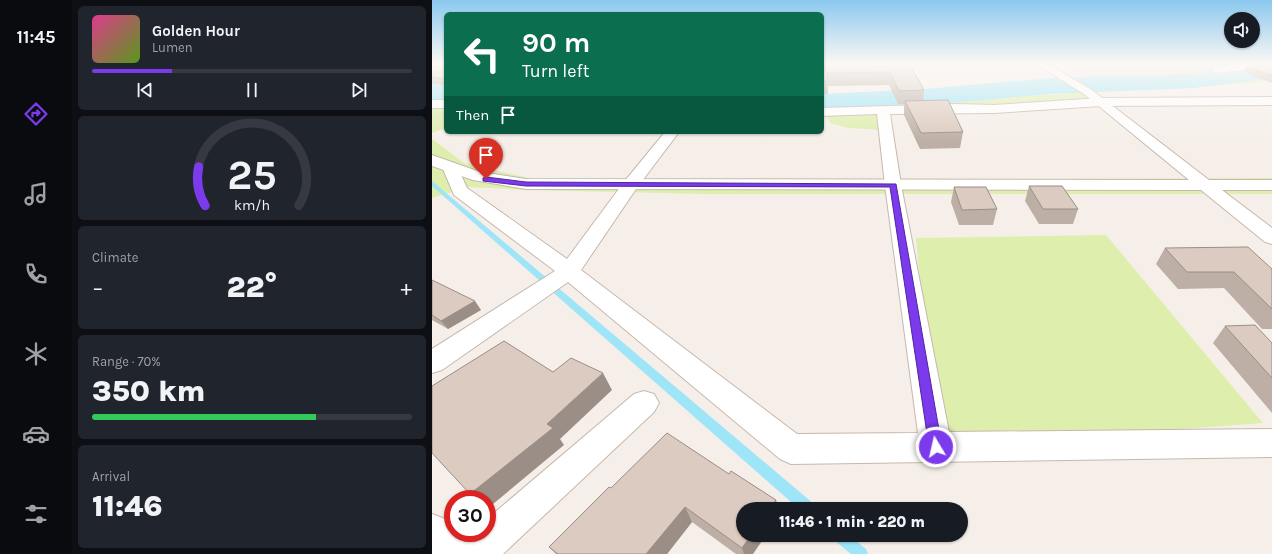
<!DOCTYPE html>
<html lang="en">
<head>
<meta charset="utf-8">
<style>
  :root { --surface:#171b24; --page:#20242c; --text:#f1f3f6; --muted:#9ea1a6; --line:#363941; --accent:#7c3aed }
  body { margin:0; font-family:Karla,sans-serif; background:var(--page); color:var(--text); height:100vh; display:flex; flex-direction:column; font-size:15px; white-space:nowrap }
  * { box-sizing:border-box; margin:0 }
  p { font-size:13px; color:var(--muted) }
  .icon { flex:none; width:22px; height:22px; fill:none; stroke:currentColor; stroke-width:2; stroke-linecap:round; stroke-linejoin:round }
  .map { position:relative; flex:1; overflow:hidden }
  .panel { display:flex; flex-direction:column; gap:6px; padding:6px; background:#0d0f14; width:360px }
  .panel>* { flex:none }
  .top-card { position:absolute; left:12px; top:12px; width:380px; height:122px; border-radius:6px; box-shadow:0 1px 3px #0004; background:#0b6e4f; color:#fff; overflow:hidden }
  .fabs { position:absolute; left:792px; top:12px; display:grid; gap:8px }
  .fabs a { display:grid; place-items:center; width:36px; height:36px; border-radius:50%; background:var(--surface); box-shadow:0 1px 3px #0004; font-size:20px }
  .speed { position:absolute; left:12px; top:490px; display:flex; gap:8px; font-size:20px; font-weight:700; text-align:center }
  .speed>* { display:grid; place-content:center; width:52px; height:52px; border-radius:50%; background:var(--surface); box-shadow:0 1px 3px #0004; line-height:1 }
  .speed .limit { border:6px solid #d22; background:#fff; color:#111 }
  .pin { position:absolute; display:grid; place-items:center; width:34px; height:34px; color:#fff; margin:-41px -17px; border-radius:50% 50% 50% 0; rotate:-45deg; box-shadow:0 0 4px #0007 }
  .pin .icon { rotate:45deg }
  .me { position:absolute; width:44px; margin:-22px; rotate:351deg; stroke-linejoin:round; filter:drop-shadow(0 0 3px #0008) }
  .turn { display:flex; align-items:center; gap:14px; height:84px; padding:0 12px; font-size:18px }
  .turn .icon { width:52px; height:52px; stroke-width:2.5 }
  .turn b { display:block; font-size:28px; line-height:34px }
  .then { display:flex; align-items:center; height:38px; padding:0 12px; background:#0003; gap:8px; font-size:15px }
  .big { font-size:30px; font-weight:800; line-height:1.1 }
  .panel .card { flex:1; display:flex; flex-direction:column; justify-content:center; gap:6px; min-width:0; padding:0 14px; border-radius:6px; background:var(--page) }
  .panel .dial { align-items:center; gap:0 }
  .dial svg { height:104px; overflow:visible; fill:none; stroke:var(--line); stroke-width:7; stroke-linecap:round; text-anchor:middle }
  .dial text { fill:var(--text); stroke:none }
  .song { display:flex; align-items:center; gap:12px }
  .cover { width:48px; height:48px; border-radius:6px; background:linear-gradient(135deg,hsl(330 70% 55%),hsl(90 70% 35%)) }
  .played { height:4px; border-radius:2px; background:linear-gradient(90deg,var(--accent) 25%,var(--line) 25%) }
  .keys { display:flex; justify-content:space-around; direction:ltr }
  .heat { display:flex; justify-content:space-between; align-items:center; font-size:22px; direction:ltr }
  .charge { height:6px; border-radius:3px; background:linear-gradient(90deg,#34c759 70%,var(--line) 0) }
  .trip { position:absolute; left:304px; top:502px; width:232px; height:40px; border-radius:20px; background:var(--surface); box-shadow:0 1px 3px #0004; font-weight:800; line-height:40px; text-align:center }
  main { display:flex; flex:1; min-height:0 }
  .tabs { display:flex; flex-direction:column; width:72px; justify-content:space-around; align-items:center; background:#090b0e; color:var(--muted) }
  .tabs .icon { width:28px; height:28px }
  .tabs .on { color:var(--accent) }
  .tabs b { font-size:18px; color:var(--text) }
  .map>svg:first-child { display:block }
  .green { fill:#deeead }
  .parking { fill:#e4e0de }
  .lines { fill:none; stroke-linecap:round; stroke-linejoin:round }
  .stream { fill:#9fe5f8; fill-rule:evenodd }
  .river { fill:#9fe5f8; fill-rule:evenodd }
  .minor-casing { stroke:#c6b8ad; stroke-width:2 }
  .tertiary-casing { stroke:#c6b8ad; stroke-width:2 }
  .minor { fill:#fff; fill-rule:evenodd }
  .tertiary { fill:#fff; fill-rule:evenodd }
  .wall { fill:#bdafa5 }
  .shaded-wall { fill:#9a8e86 }
  .building { fill:#dccbc0; stroke:#9a8e86 }
  .route { fill:#7c3aed; stroke:#51269a }
</style>
</head>
<body>
<main>
<nav class="tabs">
<b>11:45</b>
<svg class="icon on" aria-label="directions" viewBox="0 0 24 24"><path d="M12 3l9 9-9 9-9-9zM9 14v-3h6M13 9l2 2-2 2"/></svg>
<svg class="icon" aria-label="music" viewBox="0 0 24 24"><path d="M9 18V5l10-2v13"/><circle cx="6" cy="18" r="3"/><circle cx="16" cy="16" r="3"/></svg>
<svg class="icon" aria-label="phone" viewBox="0 0 24 24"><path d="M5 4h4l2 5-3 2q2 4 5 5l2-3 5 2v4C11 20 4 13 5 4z"/></svg>
<svg class="icon" aria-label="climate" viewBox="0 0 24 24"><path d="M12 3v18M4 7l16 10M4 17L20 7"/></svg>
<svg class="icon" aria-label="car" viewBox="0 0 24 24"><path d="M5 17H2v-5l4-1 3-4h7l3 4 3 1v5h-3M9 17h6M6 11h13"/><circle cx="7" cy="17" r="2"/><circle cx="17" cy="17" r="2"/></svg>
<svg class="icon" aria-label="filters" viewBox="0 0 24 24"><path d="M4 7h16M4 17h16"/><circle cx="9" cy="7" r="2"/><circle cx="15" cy="17" r="2"/></svg>
</nav>
<section class="panel">
<div class="card">
<div class="song"><i class="cover"></i><div><b>Golden Hour</b><p>Lumen</p></div></div>
<div class="played"></div>
<div class="keys"><svg class="icon" aria-label="previous" viewBox="0 0 24 24"><path d="M18 5L8 12l10 7zM5 5v14"/></svg><svg class="icon" aria-label="pause" viewBox="0 0 24 24"><path d="M8 5v14M16 5v14"/></svg><svg class="icon" aria-label="next" viewBox="0 0 24 24"><path d="M6 5l10 7-10 7zM19 5v14"/></svg></div>
</div>
<div class="card dial"><svg viewBox="0 0 100 80">
<path d="M14 69A42 42 0 1 1 86 69"/>
<path d="M14 69A42 42 0 0 1 9 39" stroke="#7c3aed"/>
<text x="50" y="56" font-size="32" font-weight="700">25</text>
<text x="50" y="72" font-size="11">km/h</text>
</svg></div>
<div class="card"><p>Climate</p>
<div class="heat"><a>−</a><b class="big">22°</b><a>+</a></div>
</div>
<div class="card"><p>Range · 70%</p><b class="big">350 km</b><div class="charge"></div></div>
<div class="card"><p>Arrival</p><b class="big">11:46</b></div>
</section>
<div class="map">
<svg width="840" height="554" viewBox="0 0 840 554">
  <rect width="100%" height="100%" fill="#f6efe9"/>
  <path class="green" d="M832 64 840 80C761 92 680 82 602 96L656 92 669 102 451 110 454 130 416 128 398 123 392 112H390V96L447 94 717 76Z
    M0 87 14 89V128L0 133Z
    M0 139 32 163 101 179 210 181 840 178V194H272L97 190 37 187 0 198Z
    M674 235 831 423 504 447 484 238Z"/>
  <path class="parking" d="M623 63H768L784 70 657 80Z"/>
  <g class="lines">
    <path class="stream" d="M0 181 382 504 383 509H367L0 186Z
      M400 535H417L434 549 436 554H419L402 540Z"/>
    <path class="river" d="M840 64V78L762 88 618 94 493 105 390 110V94L493 89 618 78 762 74Z
      M0 84 14 85V101L0 100Z"/>
    <g class="minor-casing">
      <path id="minor" d="M821 63H840V67L784 73 779 70 784 67Z
        M840 97V105L669 106 562 113 458 114 469 185 517 432 840 429V457L359 464 348 459 136 282 10 370 0 373V349L123 271 22 195 11 169 13 166H25L35 188 135 259 192 182 233 132H247L204 189 149 270 365 434 486 433 453 185 445 114 390 116V108L524 104 562 105 669 98Z
        M0 100H14V108H0Z
        M212 391 222 394 227 403 222 412 71 554H0V514L13 519 21 526V533H29L34 537 38 533H55V519L202 394Z"/>
    </g>
    <g class="tertiary-casing">
      <path id="tertiary" d="M602 63H614L660 90 777 180H840V190H790L840 228V244L833 242 769 190 94 189 41 180 0 166V155L48 172 94 179 757 180 652 94Z"/>
    </g>
    <use href="#minor" class="minor"/>
    <use href="#tertiary" class="tertiary"/>
  </g>
  <path class="wall" d="M0 63H14V85L0 84V66H12V64H0Z
    M390 63H477L492 90 491 101 531 132 528 148 488 149 472 115V104H466L457 85 396 86V94H390Z
    M791 63H814L794 64Z
    M840 64V83L812 72 814 66Z
    M597 186 646 209 641 224H607L593 201Z
    M522 187 565 209 561 225H527L519 202Z
    M733 248 840 269V329H830L792 288 746 289 724 264Z
    M0 280 49 310 16 329 0 320Z
    M793 326 840 343V413L781 343Z
    M297 474 344 500 346 509H311L321 554H304L260 522 235 554H124L117 547 179 488Z"/>
  <path class="shaded-wall" d="M43 301 49 310 16 329 9 321Z
    M171 373 180 390 128 439 132 445 55 509V499H44L38 494Z
    M344 500 346 509H338Z
    M253 507 260 522 235 554H214Z
    M319 535H334L321 554H312L310 548Z"/>
  <path class="building" d="M12 63H14V79L0 77V66H12Z
    M390 63H477L492 90 467 91 458 72 395 73 396 81H390Z
    M840 64V76L814 66Z
    M516 100 531 132 489 133 473 101Z
    M597 186H630L646 209H611Z
    M522 187H554L565 209 530 210Z
    M816 247 840 269V309L802 272H755L733 248Z
    M0 280 43 301 9 321 0 315Z
    M823 325 840 343V378L793 326Z
    M72 341 121 372 139 358 171 373 115 424 121 428 38 494 0 453V386Z
    M235 433 297 474 299 471 344 500 338 509H311V535H319L310 548 253 507 214 554H126L117 547 177 487 179 488Z"/>
  <linearGradient id="sky" x2="0" y2="1"><stop stop-color="#8bc8ee"/><stop offset="0.45" stop-color="#fbf8f5"/><stop offset="1" stop-color="#fbf8f5" stop-opacity="0"/></linearGradient>
  <rect width="840" height="141" fill="url(#sky)"/>
  <path class="route" d="M54 177 94 182 464 184 510 447 508 451 504 453 499 451 497 447 458 187 94 186 51 181V178Z"/>
</svg>
<div class="fabs">
<a><svg class="icon" aria-label="sound" viewBox="0 0 24 24"><path d="M4 9h4l5-4v14l-5-4H4zM17 9q2 3 0 6"/></svg></a>
</div>
<div class="speed"><div class="limit">30</div></div>
<div class="pin" style="left:54px;top:179px;background:#d93025"><svg class="icon" aria-label="arrive" viewBox="0 0 24 24"><path d="M6 21V4h12l-3 4 3 4H6"/></svg></div>
<svg class="me" style="left:504px;top:447px" viewBox="-20 -20 40 40"><circle r="17" fill="#7c3aed" stroke="#fff" stroke-width="3"/><path d="M0-11L8 9 0 5-8 9z" fill="#fff"/></svg>
<div class="trip">11:46 · 1 min · 220 m</div>
<div class="top-card">
<div class="turn"><svg class="icon" aria-label="left" viewBox="0 0 24 24"><path d="M17 20v-9H6M10 6l-5 5 5 5"/></svg><div><b>90 m</b>Turn left</div></div>
<div class="then">Then<svg class="icon" aria-label="arrive" viewBox="0 0 24 24"><path d="M6 21V4h12l-3 4 3 4H6"/></svg></div>
</div>
</div>
</main>
</body>
</html>
